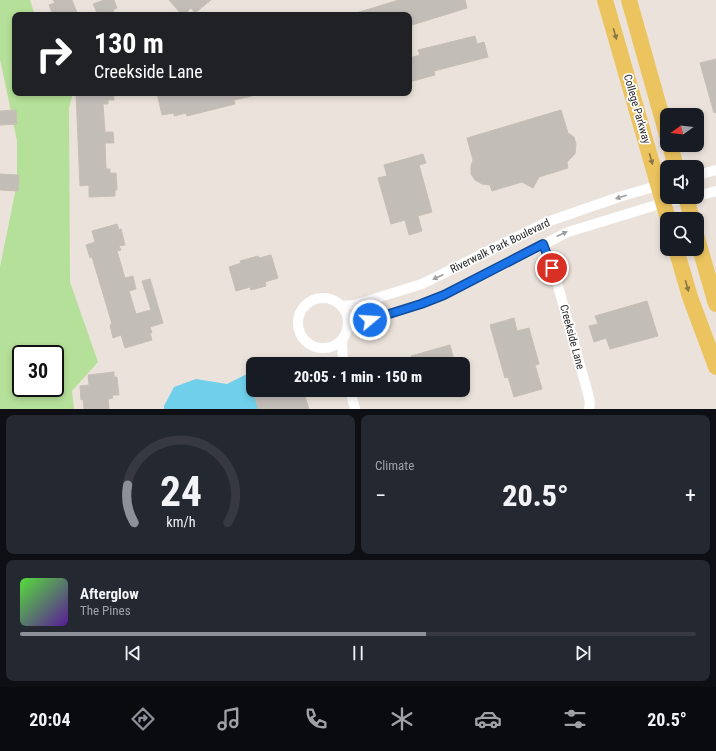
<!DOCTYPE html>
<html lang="en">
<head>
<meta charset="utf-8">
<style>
  :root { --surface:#171b24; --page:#242831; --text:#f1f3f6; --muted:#9ea1a6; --line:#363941; --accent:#8c9099 }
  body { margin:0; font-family:"Roboto Condensed",sans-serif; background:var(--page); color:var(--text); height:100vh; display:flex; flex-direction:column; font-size:15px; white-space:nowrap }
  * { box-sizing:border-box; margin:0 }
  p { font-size:13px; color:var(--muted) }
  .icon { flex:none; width:22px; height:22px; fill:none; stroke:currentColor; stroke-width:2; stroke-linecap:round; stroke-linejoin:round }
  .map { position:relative; height:409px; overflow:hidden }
  .drawer { display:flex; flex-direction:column; gap:6px; padding:6px; background:#0d0f14; flex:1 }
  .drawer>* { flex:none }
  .top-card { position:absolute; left:12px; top:12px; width:400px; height:84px; border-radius:8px; box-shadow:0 2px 6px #0003; background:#202124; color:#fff; overflow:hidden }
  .needle { width:26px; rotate:255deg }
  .buttons { position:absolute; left:660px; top:108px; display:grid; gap:8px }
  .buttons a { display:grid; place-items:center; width:44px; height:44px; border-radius:8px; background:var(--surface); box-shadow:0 2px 6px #0003; font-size:20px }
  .speed { position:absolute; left:12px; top:345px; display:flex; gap:8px; font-size:20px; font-weight:700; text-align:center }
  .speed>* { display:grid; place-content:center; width:52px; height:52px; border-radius:50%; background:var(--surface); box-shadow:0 2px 6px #0003; line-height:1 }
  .speed .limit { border:2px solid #111; border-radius:6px; background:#fff; color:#111 }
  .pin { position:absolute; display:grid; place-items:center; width:34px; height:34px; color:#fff; margin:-17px; border:2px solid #fff; border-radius:50%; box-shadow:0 1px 4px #0007 }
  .me { position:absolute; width:44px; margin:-22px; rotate:72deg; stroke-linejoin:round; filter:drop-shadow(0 0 3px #0008) }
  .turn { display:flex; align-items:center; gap:14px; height:84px; padding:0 16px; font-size:18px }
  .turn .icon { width:52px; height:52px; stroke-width:2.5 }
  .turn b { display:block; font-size:28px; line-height:34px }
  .big { font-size:30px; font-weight:800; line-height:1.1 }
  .drawer .widget { flex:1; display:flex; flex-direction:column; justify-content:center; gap:6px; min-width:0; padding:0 14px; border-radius:8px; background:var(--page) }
  .drawer .dial { align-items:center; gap:0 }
  .dial svg { height:104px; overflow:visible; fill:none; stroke:var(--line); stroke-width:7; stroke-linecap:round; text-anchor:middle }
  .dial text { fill:var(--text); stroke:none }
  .song { display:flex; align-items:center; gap:12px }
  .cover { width:48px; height:48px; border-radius:6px; background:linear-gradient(135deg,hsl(110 70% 55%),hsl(270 70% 35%)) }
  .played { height:4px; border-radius:2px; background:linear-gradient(90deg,var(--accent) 60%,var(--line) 60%) }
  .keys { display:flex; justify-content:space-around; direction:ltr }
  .heat { display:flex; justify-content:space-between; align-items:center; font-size:22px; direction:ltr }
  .drawer .tiles { flex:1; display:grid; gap:6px; grid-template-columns:1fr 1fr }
  .widget:last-child { grid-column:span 2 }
  .trip { position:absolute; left:246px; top:357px; width:224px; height:40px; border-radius:8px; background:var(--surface); box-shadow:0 2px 6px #0003; font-weight:800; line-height:40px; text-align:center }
  .menu { display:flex; height:64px; justify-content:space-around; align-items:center; background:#090b0e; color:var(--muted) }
  .menu .icon { width:28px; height:28px }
  .menu .active { color:var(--accent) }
  .menu b { font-size:18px; color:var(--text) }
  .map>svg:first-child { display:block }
  .green { fill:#b5e099; fill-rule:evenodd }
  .water { fill:#70d0eb }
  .building { fill:#c3bdb8; stroke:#c6bfb5 }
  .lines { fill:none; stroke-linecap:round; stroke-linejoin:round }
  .street { stroke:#fff; stroke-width:10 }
  .primary { stroke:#ecc45f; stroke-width:16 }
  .oneway { fill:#8a7644 }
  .oneway2 { fill:#9f9f9f }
  .route-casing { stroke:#114b97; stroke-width:10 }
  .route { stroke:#1a73e8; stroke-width:7 }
  .labels { text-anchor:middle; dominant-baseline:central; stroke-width:3.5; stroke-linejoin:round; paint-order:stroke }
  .street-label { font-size:11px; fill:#292929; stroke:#fff }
</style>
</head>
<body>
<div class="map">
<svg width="716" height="409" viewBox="0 0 716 409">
  <rect width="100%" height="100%" fill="#ebe3db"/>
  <path class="green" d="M0 0H30L35 15H15V93H73L69 108 70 282 98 362 72 391 74 409H0V267L17 183V141L0 59ZM21 354H55V388H21Z"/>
  <path class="water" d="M251 372 253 390 260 409H164V406L174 387 196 379 227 384Z"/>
  <path class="building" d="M53 0H72L78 15H53L49 5 55 3Z
    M104 0H114L117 8 113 10 115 15H98L93 4Z
    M169 0H211L195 13 191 8 184 15H182Z
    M399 0H465L467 8 412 25 411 22H409V15H356V13Z
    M475 36 477 44 484 42 488 57 434 71 435 75 409 82V58L420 55 418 50Z
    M716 59V112L714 113 700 63Z
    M76 93H113L114 100H108V104H103L105 132H113L114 143H105L106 169H110V173H116L117 190H115V196L89 197V185L80 186Z
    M157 93H252V96L234 100 235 104 187 116 186 113 174 116V113L162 115Z
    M16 110 17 124 0 125V111Z
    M561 110 568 133 574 137 576 144 575 154 567 162 568 168 539 177 533 188 522 182 492 191 490 185 482 184 475 180 471 174V166L473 160 467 138Z
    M423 154 426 163 419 165 432 212 418 216 422 231 409 235 405 220 391 224 378 178 387 176 384 165Z
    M0 174 19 175 18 191 0 190Z
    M117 224 119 230 121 229 125 245 119 246 121 250 117 251 125 278 133 276 136 289 129 291 136 314 151 310 142 281 150 279 163 323 150 327 152 333H150L152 340 125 348 121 335 113 338 110 325 112 324 92 257 90 258 86 245 95 242 92 231Z
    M271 255 278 278 265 282 266 286 251 290 250 287 236 291 229 267 241 263 240 261 258 256 259 258Z
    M647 301 658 336 610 349 606 338 594 342 589 326 598 324 595 316Z
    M514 318 517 331 529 328 539 364 535 365 542 389 514 397 508 377 505 378 490 325Z
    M450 345 455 364H414L411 356Z
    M114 372V377H117L119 395H112L113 398 108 399 109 409H84L83 399 81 400 80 386 89 385 88 375Z
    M253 390H303L309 409H258Z"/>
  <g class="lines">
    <path class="street" d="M697 175 716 170
      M697 196 716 191
      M543 244 556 279 587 390 590 402 589 409
      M298 323a25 25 0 1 1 50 0a25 25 0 1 1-50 0Z
      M342 306 354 305 422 284 547 222 619 197 667 183
      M347 328 421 304 444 295 568 232 663 203 691 197
      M342 339 343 364
      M350 390 355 409"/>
    <path class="primary" d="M605 0 668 219
      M629 0 667 135
      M670 145 676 167
      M686 197 692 219
      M697 238 716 304
      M676 249 690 297 716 367"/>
  </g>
  <defs><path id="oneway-solid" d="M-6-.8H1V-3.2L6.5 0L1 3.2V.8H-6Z"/></defs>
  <g class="oneway">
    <use href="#oneway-solid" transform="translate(615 34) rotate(74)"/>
    <use href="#oneway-solid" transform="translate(651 159) rotate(74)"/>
    <use href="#oneway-solid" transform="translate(687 286) rotate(74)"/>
  </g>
  <g class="oneway2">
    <use href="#oneway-solid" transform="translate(621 197) rotate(163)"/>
    <use href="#oneway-solid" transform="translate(562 234) rotate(-25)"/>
    <use href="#oneway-solid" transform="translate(438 277) rotate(155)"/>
  </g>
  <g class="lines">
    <g class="route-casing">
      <path id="route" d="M370 320 421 304 444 295 543 244 552 268"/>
    </g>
    <use href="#route" class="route"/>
  </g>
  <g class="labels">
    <g class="street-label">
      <text transform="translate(637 109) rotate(74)">College Parkway</text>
      <text transform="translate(500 246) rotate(-26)">Riverwalk Park Boulevard</text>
      <text transform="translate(572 337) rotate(75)">Creekside Lane</text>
    </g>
  </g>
</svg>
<div class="buttons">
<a><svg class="needle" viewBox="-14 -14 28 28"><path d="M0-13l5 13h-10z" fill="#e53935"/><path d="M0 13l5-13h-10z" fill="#9ea1a6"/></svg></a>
<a><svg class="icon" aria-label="sound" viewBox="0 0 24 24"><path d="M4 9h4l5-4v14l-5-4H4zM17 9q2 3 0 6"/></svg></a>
<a><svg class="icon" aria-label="search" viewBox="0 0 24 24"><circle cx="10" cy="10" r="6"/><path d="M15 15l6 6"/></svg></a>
</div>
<div class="speed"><div class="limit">30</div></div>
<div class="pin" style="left:552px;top:268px;background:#d93025"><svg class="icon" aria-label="arrive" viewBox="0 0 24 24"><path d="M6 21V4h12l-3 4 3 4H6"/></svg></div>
<svg class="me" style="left:370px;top:320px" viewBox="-20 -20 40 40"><circle r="17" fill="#1a73e8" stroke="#fff" stroke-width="3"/><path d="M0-11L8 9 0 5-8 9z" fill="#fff"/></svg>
<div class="trip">20:05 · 1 min · 150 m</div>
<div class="top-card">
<div class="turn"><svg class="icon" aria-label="right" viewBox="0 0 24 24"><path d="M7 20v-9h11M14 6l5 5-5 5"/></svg><div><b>130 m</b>Creekside Lane</div></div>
</div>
</div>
<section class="drawer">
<div class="tiles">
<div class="widget dial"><svg viewBox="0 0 100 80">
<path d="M14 69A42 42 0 1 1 86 69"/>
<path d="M14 69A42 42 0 0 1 9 40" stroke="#8c9099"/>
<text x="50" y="56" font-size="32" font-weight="700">24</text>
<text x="50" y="72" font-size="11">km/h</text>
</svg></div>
<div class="widget"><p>Climate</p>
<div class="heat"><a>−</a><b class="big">20.5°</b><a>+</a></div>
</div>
<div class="widget">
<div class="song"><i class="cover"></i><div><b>Afterglow</b><p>The Pines</p></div></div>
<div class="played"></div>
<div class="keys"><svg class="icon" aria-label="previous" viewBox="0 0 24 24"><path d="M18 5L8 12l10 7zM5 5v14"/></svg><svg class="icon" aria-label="pause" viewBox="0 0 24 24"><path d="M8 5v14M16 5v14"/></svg><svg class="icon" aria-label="next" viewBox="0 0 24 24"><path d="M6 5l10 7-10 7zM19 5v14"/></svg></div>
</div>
</div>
</section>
<nav class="menu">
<b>20:04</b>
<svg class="icon active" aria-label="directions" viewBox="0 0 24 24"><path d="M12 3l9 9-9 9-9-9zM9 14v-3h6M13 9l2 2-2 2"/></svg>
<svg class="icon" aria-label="music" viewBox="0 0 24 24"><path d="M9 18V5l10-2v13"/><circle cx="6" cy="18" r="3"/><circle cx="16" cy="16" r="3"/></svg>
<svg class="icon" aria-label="phone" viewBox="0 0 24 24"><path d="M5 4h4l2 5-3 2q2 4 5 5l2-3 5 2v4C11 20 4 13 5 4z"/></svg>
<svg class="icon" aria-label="climate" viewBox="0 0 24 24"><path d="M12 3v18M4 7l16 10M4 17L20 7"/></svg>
<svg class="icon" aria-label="car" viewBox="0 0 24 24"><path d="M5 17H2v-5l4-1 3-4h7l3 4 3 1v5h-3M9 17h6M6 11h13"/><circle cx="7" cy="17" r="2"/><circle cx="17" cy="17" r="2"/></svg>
<svg class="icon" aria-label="filters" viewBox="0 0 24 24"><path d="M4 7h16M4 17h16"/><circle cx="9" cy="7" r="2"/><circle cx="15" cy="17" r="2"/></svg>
<b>20.5°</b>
</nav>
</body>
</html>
